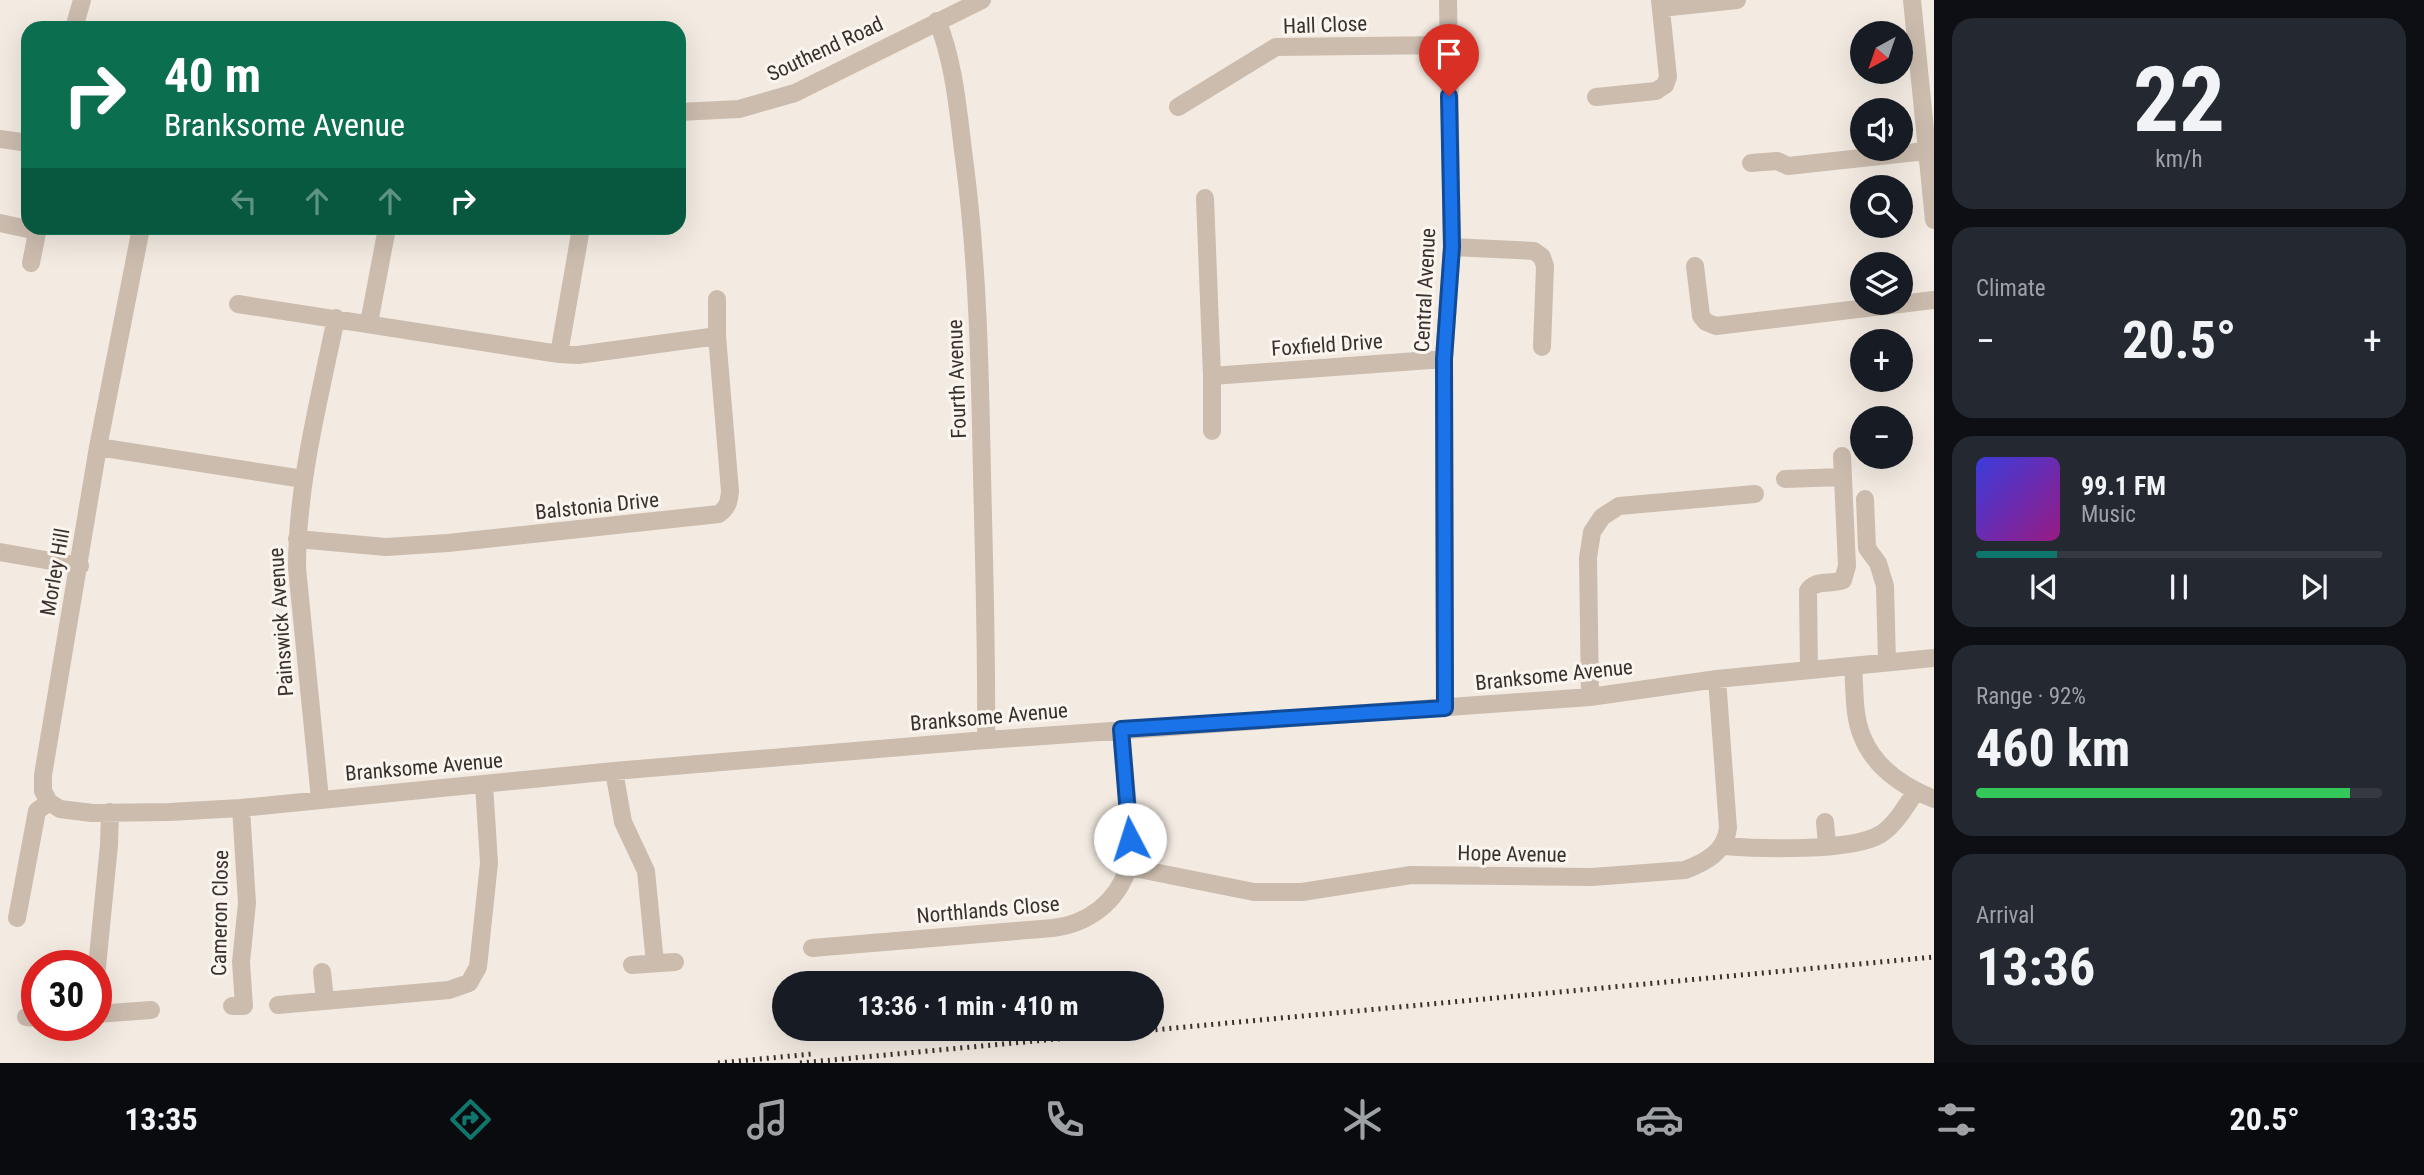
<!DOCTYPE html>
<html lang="en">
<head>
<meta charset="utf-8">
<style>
  :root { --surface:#171b24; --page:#242831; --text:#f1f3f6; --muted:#9ea1a6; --line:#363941; --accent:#0f766e }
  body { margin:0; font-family:"Roboto Condensed",sans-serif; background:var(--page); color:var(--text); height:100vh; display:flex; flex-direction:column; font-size:26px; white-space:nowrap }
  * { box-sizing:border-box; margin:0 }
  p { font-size:23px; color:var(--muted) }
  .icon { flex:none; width:38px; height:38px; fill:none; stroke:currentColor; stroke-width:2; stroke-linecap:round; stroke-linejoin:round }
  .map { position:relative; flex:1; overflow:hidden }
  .panel { display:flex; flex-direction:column; gap:18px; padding:18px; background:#0d0f14; width:490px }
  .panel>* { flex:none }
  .top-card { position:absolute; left:21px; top:21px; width:665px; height:214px; border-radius:21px; box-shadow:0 7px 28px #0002; background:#0b6e4f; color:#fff; overflow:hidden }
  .needle { width:46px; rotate:220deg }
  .tools { position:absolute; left:1850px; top:21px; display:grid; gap:14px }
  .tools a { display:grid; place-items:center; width:63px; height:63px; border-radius:50%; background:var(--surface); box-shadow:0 7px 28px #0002; font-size:35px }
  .speed { position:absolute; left:21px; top:950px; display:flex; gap:14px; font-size:35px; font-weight:700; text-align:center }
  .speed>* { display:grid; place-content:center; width:91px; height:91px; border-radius:50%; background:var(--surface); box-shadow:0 7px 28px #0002; line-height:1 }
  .speed .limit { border:10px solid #d22; background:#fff; color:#111 }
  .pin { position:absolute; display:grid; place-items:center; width:60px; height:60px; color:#fff; margin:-72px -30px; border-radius:50% 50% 50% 0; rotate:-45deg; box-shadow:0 0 7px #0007 }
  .pin .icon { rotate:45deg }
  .me { position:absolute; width:77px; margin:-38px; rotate:355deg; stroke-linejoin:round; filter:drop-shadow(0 0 5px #0008) }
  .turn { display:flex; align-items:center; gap:24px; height:147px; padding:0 28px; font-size:32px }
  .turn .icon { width:91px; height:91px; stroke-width:2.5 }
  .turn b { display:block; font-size:49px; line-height:60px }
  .lanes { display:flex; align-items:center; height:66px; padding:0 28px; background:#0003; justify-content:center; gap:35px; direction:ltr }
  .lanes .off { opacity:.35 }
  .big { font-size:52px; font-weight:700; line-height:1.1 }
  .panel .card { flex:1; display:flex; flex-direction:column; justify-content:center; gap:10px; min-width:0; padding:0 24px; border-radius:21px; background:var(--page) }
  .panel .dial { align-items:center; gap:0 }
  .dial b { font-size:91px; line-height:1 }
  .song { display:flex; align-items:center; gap:21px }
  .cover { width:84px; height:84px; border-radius:10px; background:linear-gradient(135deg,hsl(240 70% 55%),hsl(310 70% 35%)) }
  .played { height:7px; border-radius:4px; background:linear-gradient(90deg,var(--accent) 20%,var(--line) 20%) }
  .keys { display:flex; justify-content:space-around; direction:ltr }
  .heat { display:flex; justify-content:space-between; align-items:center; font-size:38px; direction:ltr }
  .charge { height:10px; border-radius:5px; background:linear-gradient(90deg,#34c759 92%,var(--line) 0) }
  .trip { position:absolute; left:772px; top:971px; width:392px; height:70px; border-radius:35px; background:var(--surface); box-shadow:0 7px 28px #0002; font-weight:700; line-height:70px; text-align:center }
  .dock { display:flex; height:112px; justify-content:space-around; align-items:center; background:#090b0e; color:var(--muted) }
  .dock .icon { width:49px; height:49px }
  .dock .active { color:var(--accent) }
  .dock b { font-size:32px; color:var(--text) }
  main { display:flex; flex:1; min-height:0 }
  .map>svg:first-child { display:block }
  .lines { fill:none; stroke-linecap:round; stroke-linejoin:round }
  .minor { stroke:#cbbcae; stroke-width:18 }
  .tertiary { stroke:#cbbcae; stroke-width:18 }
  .rail { stroke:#3a312c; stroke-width:5; stroke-dasharray:2 5; stroke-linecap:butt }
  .route-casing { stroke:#114b97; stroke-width:18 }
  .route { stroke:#1a73e8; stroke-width:12 }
  .labels { text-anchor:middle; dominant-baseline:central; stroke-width:6; stroke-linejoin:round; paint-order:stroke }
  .street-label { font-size:21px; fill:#3a312c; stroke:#faf5ef }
</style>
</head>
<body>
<main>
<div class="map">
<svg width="1934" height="1063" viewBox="0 0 1934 1063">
  <rect width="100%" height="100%" fill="#f3ebe2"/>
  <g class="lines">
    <path class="minor" d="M1912 0 1934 220
      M1661 8 1737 0
      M937 21C955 61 959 122 965 166 978 268 980 371 982 474 984 563 987 651 986 740
      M74 28 82 0
      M1596 97 1656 91 1665 85 1668 77 1660 0
      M1178 107 1276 47 1448 45
      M1751 163 1777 161 1788 166 1926 151
      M1205 198 1212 376 1444 359
      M0 223 37 231
      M1452 247 1534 251 1542 257 1545 266 1542 347
      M31 263 38 228
      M1695 266 1701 316 1706 322 1716 326 1934 300
      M238 304 559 354 578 355 717 336
      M369 323 387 228
      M559 354 581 228
      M1212 431V376
      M98 447 303 479
      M1785 479 1843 477
      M1865 499 1867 548 1878 563 1885 586 1887 662
      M297 539 386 547 448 543 719 514C728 507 729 502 730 491L717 336V299
      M0 552 80 566
      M1853 666C1855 688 1853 715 1862 736 1874 767 1904 787 1934 799
      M1809 670 1808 591C1815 579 1832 585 1843 580L1847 566 1842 456
      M1590 697 1588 558 1592 532 1602 517 1619 506 1755 494
      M1445 708 1444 359 1452 247 1448 0
      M614 771 623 822 646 871 655 963
      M320 799 297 568C297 483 319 401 336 318
      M49 802 60 809 92 813 169 812 241 808 614 771 986 740 1590 697 1717 679 1934 658
      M49 802 43 791V775L98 447 141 228
      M1825 822 1827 845
      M1723 846C1759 849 1852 852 1881 834 1896 824 1906 806 1916 791
      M1129 867 1254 892H1302L1411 875 1592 877 1685 870C1706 862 1725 852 1728 828L1717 679
      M17 918 37 811 49 802
      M812 948 1053 928C1088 924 1117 902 1128 868 1134 850 1129 828 1128 809 1126 782 1123 756 1121 729
      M632 965 675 962
      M322 972 325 1001
      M96 977 109 845 110 812
      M278 1005 449 990 469 983 478 967 489 863 484 784
      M232 1006H244L241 962 247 903 241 808
      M96 1014 151 1010
      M26 1017 37 1018"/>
    <path class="tertiary" d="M679 112 739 109 795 93 982 0
      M0 139 28 143"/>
    <path class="rail" d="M718 1063 812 1054
      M800 1063 1934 957"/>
  </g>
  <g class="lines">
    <g class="route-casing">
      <path id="route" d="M1130 839 1121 729 1445 708 1444 359 1452 247 1449 96"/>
    </g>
    <use href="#route" class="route"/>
  </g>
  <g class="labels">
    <g class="street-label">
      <text transform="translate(1325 25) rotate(-2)">Hall Close</text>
      <text transform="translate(825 49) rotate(-25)">Southend Road</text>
      <text transform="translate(1425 290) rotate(-87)">Central Avenue</text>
      <text transform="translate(1327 345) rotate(-4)">Foxfield Drive</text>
      <text transform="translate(957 379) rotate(-92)">Fourth Avenue</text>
      <text transform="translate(597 506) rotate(-6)">Balstonia Drive</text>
      <text transform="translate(55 572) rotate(-80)">Morley Hill</text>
      <text transform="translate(281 622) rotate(-94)">Painswick Avenue</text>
      <text transform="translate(1554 675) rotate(-6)">Branksome Avenue</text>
      <text transform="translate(989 717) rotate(-5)">Branksome Avenue</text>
      <text transform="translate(424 767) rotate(-5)">Branksome Avenue</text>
      <text transform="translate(1512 854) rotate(1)">Hope Avenue</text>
      <text transform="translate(988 910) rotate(-5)">Northlands Close</text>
      <text transform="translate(220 913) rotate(-89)">Cameron Close</text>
    </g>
  </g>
</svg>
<div class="tools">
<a><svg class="needle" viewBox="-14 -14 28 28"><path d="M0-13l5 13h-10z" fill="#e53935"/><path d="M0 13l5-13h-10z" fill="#9ea1a6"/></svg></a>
<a><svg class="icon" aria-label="sound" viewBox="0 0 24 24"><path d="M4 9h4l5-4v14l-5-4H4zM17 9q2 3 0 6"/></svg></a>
<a><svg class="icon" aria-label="search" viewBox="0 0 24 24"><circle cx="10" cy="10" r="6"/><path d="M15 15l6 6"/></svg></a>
<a><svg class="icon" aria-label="layers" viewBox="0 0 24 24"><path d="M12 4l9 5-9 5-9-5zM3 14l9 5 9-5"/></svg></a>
<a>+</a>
<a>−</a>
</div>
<div class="speed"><div class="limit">30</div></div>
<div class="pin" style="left:1449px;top:96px;background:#d93025"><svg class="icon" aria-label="arrive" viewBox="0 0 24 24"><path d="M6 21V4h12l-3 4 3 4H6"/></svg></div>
<svg class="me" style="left:1130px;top:839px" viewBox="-20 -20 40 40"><circle r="19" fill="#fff"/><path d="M0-13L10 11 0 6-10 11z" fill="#1a73e8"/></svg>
<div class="trip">13:36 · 1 min · 410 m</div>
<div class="top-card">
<div class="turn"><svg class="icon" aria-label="right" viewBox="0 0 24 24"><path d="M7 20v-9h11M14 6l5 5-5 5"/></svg><div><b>40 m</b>Branksome Avenue</div></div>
<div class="lanes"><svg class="icon off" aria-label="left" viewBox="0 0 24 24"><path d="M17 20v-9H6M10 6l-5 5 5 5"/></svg><svg class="icon off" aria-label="ahead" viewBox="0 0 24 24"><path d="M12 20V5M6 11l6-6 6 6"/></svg><svg class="icon off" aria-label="ahead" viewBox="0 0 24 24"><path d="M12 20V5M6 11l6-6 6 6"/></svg><svg class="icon" aria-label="right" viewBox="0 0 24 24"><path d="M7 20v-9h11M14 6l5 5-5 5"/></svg></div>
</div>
</div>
<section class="panel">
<div class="card dial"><b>22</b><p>km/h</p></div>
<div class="card"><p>Climate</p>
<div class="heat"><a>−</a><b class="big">20.5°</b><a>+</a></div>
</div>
<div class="card">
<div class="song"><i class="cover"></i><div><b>99.1 FM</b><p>Music</p></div></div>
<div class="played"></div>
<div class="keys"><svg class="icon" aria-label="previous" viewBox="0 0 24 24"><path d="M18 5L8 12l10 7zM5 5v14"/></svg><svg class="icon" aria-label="pause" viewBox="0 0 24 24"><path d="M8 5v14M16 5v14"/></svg><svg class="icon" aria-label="next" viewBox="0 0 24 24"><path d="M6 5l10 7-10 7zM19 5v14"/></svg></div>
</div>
<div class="card"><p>Range · 92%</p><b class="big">460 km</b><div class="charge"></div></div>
<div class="card"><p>Arrival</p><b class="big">13:36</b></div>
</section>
</main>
<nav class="dock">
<b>13:35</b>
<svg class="icon active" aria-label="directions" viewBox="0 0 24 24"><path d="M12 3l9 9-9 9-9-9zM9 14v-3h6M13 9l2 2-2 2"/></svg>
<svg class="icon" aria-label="music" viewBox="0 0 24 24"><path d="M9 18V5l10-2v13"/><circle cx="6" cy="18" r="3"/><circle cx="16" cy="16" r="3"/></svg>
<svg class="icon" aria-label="phone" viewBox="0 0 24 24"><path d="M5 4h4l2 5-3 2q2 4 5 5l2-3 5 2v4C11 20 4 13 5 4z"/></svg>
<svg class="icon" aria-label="climate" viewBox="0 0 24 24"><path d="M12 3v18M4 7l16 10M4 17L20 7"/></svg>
<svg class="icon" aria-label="car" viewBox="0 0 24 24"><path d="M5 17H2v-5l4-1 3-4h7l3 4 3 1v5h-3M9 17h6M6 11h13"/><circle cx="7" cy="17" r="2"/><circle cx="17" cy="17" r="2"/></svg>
<svg class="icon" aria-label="filters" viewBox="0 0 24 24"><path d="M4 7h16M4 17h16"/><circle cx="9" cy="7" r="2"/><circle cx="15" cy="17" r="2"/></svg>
<b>20.5°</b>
</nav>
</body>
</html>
